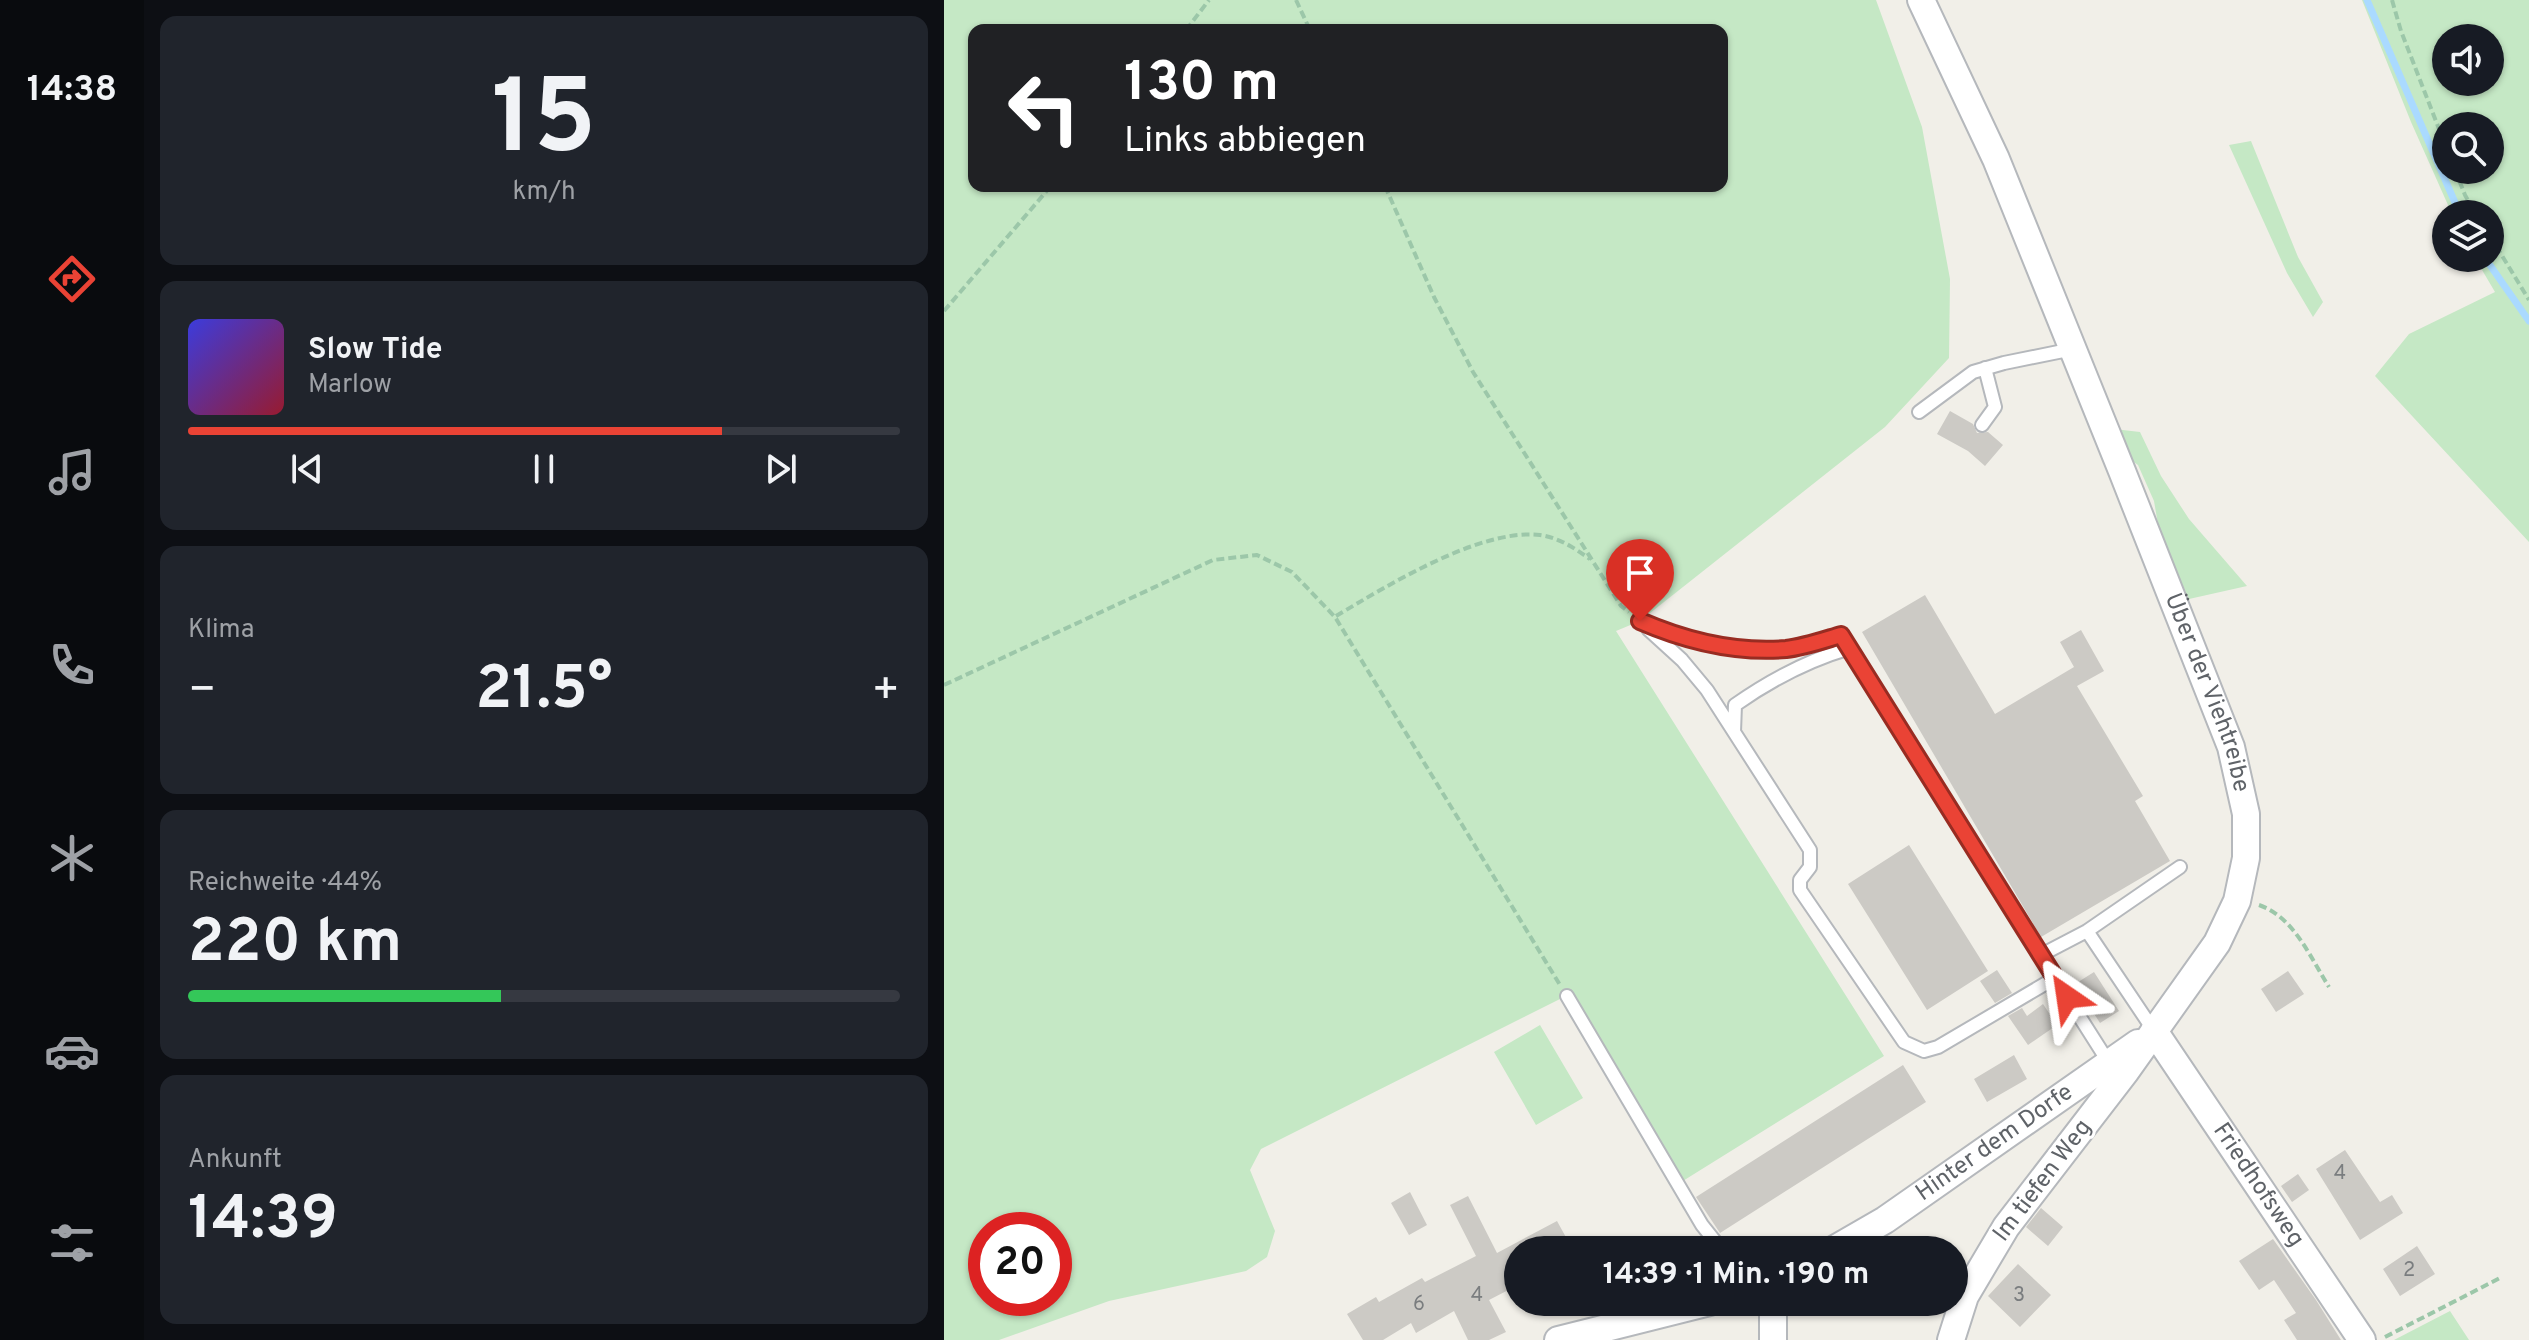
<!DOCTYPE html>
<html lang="de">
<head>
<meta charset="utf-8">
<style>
  :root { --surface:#171b24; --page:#20242c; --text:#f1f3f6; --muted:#9ea1a6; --line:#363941; --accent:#ea4335 }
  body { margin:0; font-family:Overpass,sans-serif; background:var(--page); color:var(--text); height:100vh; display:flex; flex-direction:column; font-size:30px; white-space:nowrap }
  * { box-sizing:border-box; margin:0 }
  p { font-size:26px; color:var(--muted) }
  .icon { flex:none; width:44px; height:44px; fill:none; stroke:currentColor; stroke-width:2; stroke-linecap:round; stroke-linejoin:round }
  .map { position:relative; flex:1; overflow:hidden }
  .drawer { display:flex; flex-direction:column; gap:16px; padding:16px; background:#0d0f14; width:800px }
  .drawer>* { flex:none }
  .top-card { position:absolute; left:24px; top:24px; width:760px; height:168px; border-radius:16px; box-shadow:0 2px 6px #0004; background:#202124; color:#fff; overflow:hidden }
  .fabs { position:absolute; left:1488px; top:24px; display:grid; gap:16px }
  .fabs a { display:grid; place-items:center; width:72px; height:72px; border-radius:50%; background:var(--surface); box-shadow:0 2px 6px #0004; font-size:40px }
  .speed { position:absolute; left:24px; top:1212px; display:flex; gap:16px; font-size:40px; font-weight:700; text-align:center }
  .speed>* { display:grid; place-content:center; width:104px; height:104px; border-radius:50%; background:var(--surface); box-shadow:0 2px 6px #0004; line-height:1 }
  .speed .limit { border:12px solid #d22; background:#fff; color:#111 }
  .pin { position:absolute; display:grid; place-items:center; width:68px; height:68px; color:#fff; margin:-82px -34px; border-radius:50% 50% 50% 0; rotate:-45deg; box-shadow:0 0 8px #0007 }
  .pin .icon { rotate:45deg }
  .me { position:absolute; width:88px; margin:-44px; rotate:328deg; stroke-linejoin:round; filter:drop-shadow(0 0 6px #0008) }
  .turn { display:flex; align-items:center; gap:28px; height:168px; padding:0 24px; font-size:36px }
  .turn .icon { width:104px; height:104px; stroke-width:2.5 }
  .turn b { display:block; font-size:56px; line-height:68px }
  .big { font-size:60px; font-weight:700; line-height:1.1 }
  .drawer .tile { flex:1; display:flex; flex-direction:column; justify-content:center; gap:12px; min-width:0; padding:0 28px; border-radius:16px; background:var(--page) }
  .drawer .dial { align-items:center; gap:0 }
  .dial b { font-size:104px; line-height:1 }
  .song { display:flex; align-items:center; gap:24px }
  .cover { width:96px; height:96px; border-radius:12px; background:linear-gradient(135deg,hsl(240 70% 55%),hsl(350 70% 35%)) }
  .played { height:8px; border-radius:4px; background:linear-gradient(90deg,var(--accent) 75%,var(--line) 75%) }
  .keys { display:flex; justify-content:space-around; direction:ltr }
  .heat { display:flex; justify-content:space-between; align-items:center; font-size:44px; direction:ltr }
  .charge { height:12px; border-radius:6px; background:linear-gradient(90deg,#34c759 44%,var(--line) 0) }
  .trip { position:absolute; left:560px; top:1236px; width:464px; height:80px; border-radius:40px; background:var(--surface); box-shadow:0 2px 6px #0004; font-weight:700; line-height:80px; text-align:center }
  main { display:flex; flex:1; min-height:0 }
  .dock { display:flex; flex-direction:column; width:144px; justify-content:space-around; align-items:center; background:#090b0e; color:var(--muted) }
  .dock .icon { width:56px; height:56px }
  .dock .on { color:var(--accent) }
  .dock b { font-size:36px; color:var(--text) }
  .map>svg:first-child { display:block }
  .green { fill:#c5e8c5; fill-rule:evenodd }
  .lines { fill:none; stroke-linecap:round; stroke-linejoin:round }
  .stream { stroke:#aadaff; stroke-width:7 }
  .building { fill:#cccac5 }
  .service-casing { stroke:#b5b8bc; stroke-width:16 }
  .minor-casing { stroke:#b5b8bc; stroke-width:30 }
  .path { stroke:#9cc7a9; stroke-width:4; stroke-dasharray:8 4; stroke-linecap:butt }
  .service { stroke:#fff; stroke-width:12 }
  .minor { stroke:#fff; stroke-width:26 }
  .route-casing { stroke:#982c22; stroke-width:20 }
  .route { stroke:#ea4335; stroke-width:14 }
  .labels { text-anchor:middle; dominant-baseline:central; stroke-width:6; stroke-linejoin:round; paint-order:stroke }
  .number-label { font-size:20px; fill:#7a7d7f }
  .street-label { font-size:24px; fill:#5f6368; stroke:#fff }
</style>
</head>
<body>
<main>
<nav class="dock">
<b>14:38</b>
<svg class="icon on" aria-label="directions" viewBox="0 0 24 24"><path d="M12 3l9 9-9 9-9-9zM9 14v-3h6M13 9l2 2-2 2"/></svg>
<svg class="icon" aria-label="music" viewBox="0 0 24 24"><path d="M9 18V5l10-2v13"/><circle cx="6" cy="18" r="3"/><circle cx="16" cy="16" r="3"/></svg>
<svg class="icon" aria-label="phone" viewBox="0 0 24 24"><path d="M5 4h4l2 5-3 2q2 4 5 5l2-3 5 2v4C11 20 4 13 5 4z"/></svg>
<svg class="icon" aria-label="climate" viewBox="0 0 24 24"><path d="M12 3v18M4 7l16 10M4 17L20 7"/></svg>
<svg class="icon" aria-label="car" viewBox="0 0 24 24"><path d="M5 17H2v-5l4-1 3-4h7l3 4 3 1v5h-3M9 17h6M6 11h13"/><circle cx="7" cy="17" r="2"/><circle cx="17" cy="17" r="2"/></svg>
<svg class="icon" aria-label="filters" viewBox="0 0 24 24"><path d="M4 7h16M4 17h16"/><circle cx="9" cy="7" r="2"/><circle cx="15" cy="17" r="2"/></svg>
</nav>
<section class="drawer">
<div class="tile dial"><b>15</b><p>km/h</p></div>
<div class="tile">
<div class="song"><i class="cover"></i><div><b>Slow Tide</b><p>Marlow</p></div></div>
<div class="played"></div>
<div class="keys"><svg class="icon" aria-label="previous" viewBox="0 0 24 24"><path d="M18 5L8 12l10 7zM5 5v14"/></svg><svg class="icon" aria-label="pause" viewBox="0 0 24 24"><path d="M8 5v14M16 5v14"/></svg><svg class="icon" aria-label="next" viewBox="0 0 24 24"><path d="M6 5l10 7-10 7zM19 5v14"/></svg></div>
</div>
<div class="tile"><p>Klima</p>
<div class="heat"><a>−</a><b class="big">21.5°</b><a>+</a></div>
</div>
<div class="tile"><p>Reichweite · 44%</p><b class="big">220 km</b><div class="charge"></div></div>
<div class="tile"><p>Ankunft</p><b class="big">14:39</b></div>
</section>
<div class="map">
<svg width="1585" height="1340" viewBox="0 0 1585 1340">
  <rect width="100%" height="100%" fill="#f1efe8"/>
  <path class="green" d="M0 0H932L978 127 1006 279 1005 358 941 427 696 621 672 631 940 1056 734 1184 622 996 317 1149 306 1170 331 1231 323 1257 302 1271 165 1301 55 1340H0ZM30 30H778V186H30ZM42 1230H110V1298H42Z
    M1418 0H1585V542L1431 376 1465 334 1551 292 1531 258H1546V214H1508L1467 122ZM1546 38V82H1502V38ZM1546 126V170H1502V126Z
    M1307 141 1354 257 1379 302 1369 317 1343 273 1285 145Z
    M1170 429 1196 432 1217 476 1245 519 1303 586 1245 599 1216 536 1210 501 1194 465 1179 454Z
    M596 1025 639 1098 592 1125 550 1052Z
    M1506 1311 1525 1340H1450Z"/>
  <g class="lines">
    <path class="stream" d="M1423 0 1516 214
      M1541 258 1585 321"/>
  </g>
  <path class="building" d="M1006 411 1029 424 1033 433 1044 432 1059 445 1041 466 1024 451 993 434Z
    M981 595 1051 714 1130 667 1116 642 1137 630 1160 671 1133 686 1199 796 1191 801 1226 861 1097 937 918 632Z
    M965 845 1044 971 983 1010 904 884Z
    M1053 970 1068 993 1051 1003 1036 981Z
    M1344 971 1360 994 1332 1012 1317 989Z
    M1150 972 1175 1011 1156 1023 1131 984Z
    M1099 1004 1113 1025 1084 1045 1064 1016 1078 1008 1083 1016Z
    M1070 1055 1083 1079 1043 1102 1030 1079Z
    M959 1065 982 1102 776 1233 752 1197Z
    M1401 1150 1436 1202 1448 1195 1459 1213 1416 1240 1372 1169Z
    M1354 1174 1365 1190 1348 1202 1337 1186Z
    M466 1192 483 1225 465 1235 447 1203Z
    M524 1196 553 1253 613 1221 629 1250H574V1285L545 1300 562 1332 545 1340H524L510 1311 472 1333 467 1323 439 1340H419L403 1314 432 1297 435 1302 478 1278 481 1282 532 1256 506 1205Z
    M1097 1208 1119 1227 1104 1246 1082 1227Z
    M1329 1239 1372 1300 1397 1340H1353L1340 1320 1352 1313 1330 1280 1315 1290 1295 1261Z
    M1473 1246 1491 1274 1456 1296 1439 1269Z
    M1074 1264 1107 1295 1076 1327 1044 1296Z"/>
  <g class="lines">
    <g class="service-casing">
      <path id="service" d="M975 412 1029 372 1060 363 1129 349
        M1038 425 1051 407 1041 368
        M696 621C742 641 792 653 842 649 860 647 880 640 897 635L1097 955 1143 931 1236 867
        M704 629 738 660 763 690 866 850V867L856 880V890L960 1042 980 1051 994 1047 1111 978 1097 955
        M790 732 791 705C825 681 865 660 906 648
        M1143 931 1210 1031
        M1111 978 1165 1063
        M623 996 758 1225 778 1250"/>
    </g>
    <g class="minor-casing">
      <g id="minor">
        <path id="s1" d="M977 0 1052 159 1178 471 1287 747 1302 814V858L1293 901 1273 943 1182 1071 1062 1227 1021 1296 1007 1340"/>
        <path id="s2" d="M1210 1031 1418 1340"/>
        <path id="s3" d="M889 1250 941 1220 1194 1043"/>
        <path d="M829 1302V1340"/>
        <path d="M614 1340 766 1302"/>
      </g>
    </g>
    <path class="path" d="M352 0 366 30
      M1448 0 1457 31 1502 147
      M242 30 265 0
      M1511 170 1521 195 1532 214
      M441 186 490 297 529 372 648 560 677 606 685 612
      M1546 236 1585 300
      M0 311 107 186
      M392 616C443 586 536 528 596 535 616 538 630 548 646 559
      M0 685 269 560 313 555 348 572 391 617 616 985
      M1315 905C1350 917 1366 957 1385 987
      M1441 1337 1558 1277"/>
    <use href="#service" class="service"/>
    <use href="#minor" class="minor"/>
  </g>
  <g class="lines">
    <g class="route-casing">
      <path id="route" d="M696 621C742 641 792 653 842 649 860 647 880 640 897 635L1123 997"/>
    </g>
    <use href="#route" class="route"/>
  </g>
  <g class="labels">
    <g class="number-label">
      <text x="1396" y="1174">4</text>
      <text x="1465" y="1271">2</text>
      <text x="533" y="1296">4</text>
      <text x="1075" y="1296">3</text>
      <text x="475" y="1305">6</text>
    </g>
    <g class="street-label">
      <text stroke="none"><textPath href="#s1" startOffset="750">Über der Viehtreibe</textPath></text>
      <text stroke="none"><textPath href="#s3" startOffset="194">Hinter dem Dorfe</textPath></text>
      <text transform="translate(1099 1181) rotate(-53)">Im tiefen Weg</text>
      <text stroke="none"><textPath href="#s2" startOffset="186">Friedhofsweg</textPath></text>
    </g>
  </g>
</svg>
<div class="fabs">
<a><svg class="icon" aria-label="sound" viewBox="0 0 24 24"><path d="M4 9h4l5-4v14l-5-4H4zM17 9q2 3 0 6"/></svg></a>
<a><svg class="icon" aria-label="search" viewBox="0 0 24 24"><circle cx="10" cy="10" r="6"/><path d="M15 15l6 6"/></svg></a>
<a><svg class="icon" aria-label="layers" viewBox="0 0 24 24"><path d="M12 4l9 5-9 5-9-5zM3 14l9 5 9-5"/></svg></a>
</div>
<div class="speed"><div class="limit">20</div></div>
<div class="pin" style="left:696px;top:621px;background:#d93025"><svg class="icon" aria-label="arrive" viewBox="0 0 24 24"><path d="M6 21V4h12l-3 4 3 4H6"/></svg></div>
<svg class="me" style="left:1123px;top:997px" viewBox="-20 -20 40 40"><path d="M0-17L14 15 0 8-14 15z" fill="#ea4335" stroke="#fff" stroke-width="4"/></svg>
<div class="trip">14:39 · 1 Min. · 190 m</div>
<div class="top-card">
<div class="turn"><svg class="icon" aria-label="left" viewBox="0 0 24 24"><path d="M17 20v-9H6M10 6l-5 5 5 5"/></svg><div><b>130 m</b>Links abbiegen</div></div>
</div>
</div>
</main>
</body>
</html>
